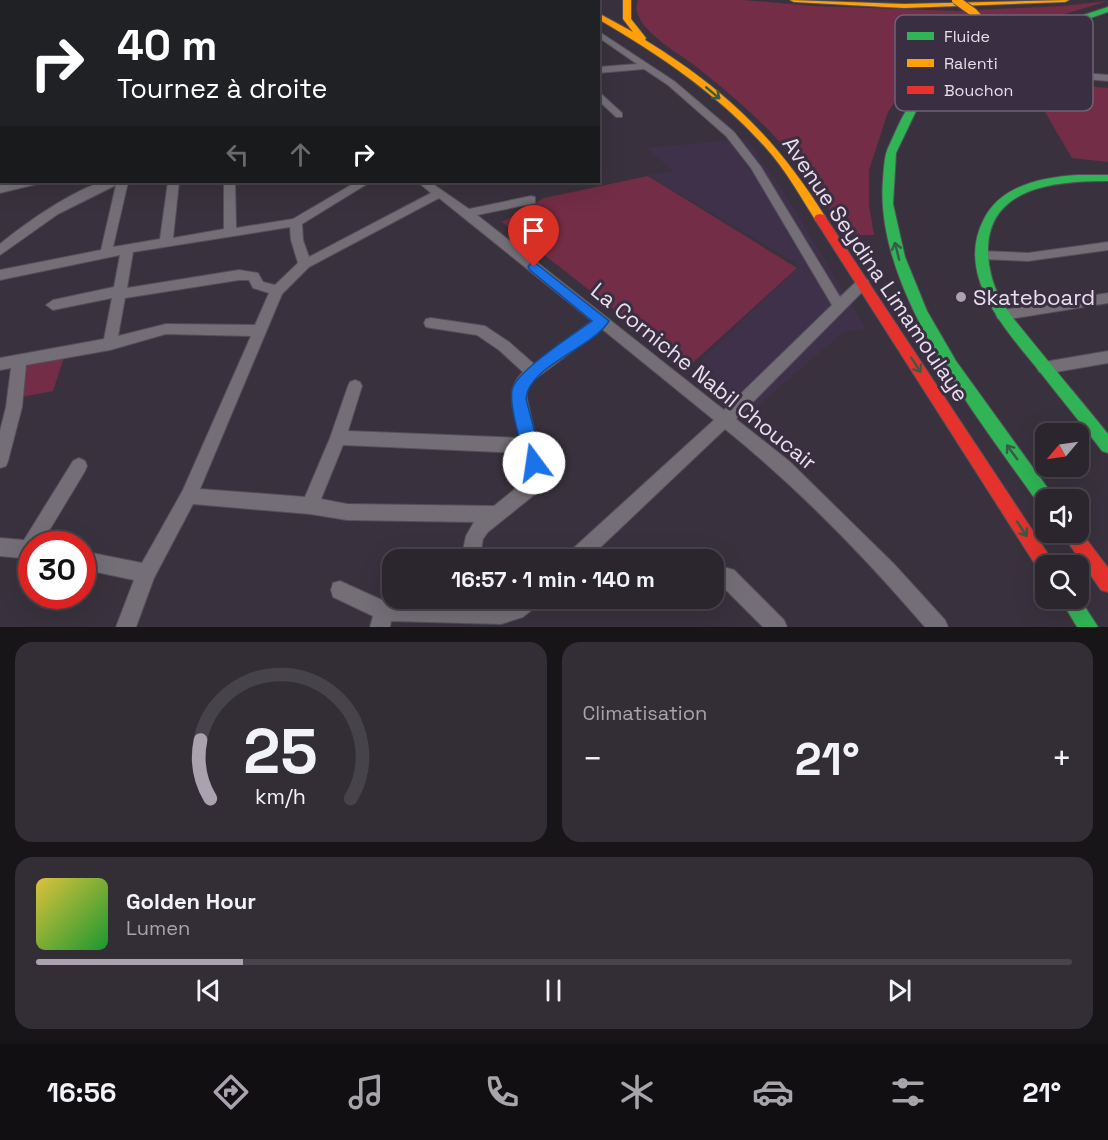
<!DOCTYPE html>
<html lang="fr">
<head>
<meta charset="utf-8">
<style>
  :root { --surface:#2b262e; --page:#332e36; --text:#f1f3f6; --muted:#a6a5aa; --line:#47434a; --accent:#aaa2af }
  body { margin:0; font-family:"Space Grotesk",sans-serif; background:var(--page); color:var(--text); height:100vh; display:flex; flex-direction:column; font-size:22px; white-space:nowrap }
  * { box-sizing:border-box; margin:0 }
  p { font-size:20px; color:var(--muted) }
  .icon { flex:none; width:33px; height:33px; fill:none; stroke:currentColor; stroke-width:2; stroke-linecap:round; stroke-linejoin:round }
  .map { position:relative; height:627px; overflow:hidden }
  .panel { display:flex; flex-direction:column; gap:15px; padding:15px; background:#181519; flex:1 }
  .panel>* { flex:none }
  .hud { position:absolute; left:0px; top:0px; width:600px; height:183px; box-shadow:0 6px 24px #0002,0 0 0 2px var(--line); background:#202124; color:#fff; overflow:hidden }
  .needle { width:39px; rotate:241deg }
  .buttons { position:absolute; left:1035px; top:423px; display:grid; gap:12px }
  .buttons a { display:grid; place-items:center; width:54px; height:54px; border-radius:12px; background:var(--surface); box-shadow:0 6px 24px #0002,0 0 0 2px var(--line); font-size:30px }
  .speed { position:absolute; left:18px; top:531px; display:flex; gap:12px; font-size:30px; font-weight:700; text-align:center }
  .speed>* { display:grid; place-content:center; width:78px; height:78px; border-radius:50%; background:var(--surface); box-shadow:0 6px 24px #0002,0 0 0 2px var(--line); line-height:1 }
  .speed .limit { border:9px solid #d22; background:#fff; color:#111 }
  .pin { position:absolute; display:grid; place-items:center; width:51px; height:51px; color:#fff; margin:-62px -26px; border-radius:50% 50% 50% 0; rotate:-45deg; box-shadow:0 0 6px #0007 }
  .pin .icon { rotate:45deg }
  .me { position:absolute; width:66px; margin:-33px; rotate:346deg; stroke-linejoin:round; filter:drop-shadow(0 0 4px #0008) }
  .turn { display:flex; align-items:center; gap:21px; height:126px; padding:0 18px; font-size:27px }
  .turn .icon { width:78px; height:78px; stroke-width:2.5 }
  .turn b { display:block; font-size:42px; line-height:51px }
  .lanes { display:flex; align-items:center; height:57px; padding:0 18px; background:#0003; justify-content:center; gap:30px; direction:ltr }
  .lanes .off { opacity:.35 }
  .big { font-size:45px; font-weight:700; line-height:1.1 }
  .panel .tile { flex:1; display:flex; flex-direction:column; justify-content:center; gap:9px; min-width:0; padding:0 21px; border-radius:18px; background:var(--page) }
  .panel .dial { align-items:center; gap:0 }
  .dial svg { height:156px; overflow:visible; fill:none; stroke:var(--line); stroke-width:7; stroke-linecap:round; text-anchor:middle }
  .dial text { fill:var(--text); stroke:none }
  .song { display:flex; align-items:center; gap:18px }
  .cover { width:72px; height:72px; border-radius:9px; background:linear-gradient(135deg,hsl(50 70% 55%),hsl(130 70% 35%)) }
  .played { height:6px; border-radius:3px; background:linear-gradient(90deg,var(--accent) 20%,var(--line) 20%) }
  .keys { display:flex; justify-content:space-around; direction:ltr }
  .heat { display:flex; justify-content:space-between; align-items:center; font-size:33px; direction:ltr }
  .panel .tiles { flex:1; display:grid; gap:15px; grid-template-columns:1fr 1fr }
  .tile:last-child { grid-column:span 2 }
  .trip { position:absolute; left:382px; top:549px; width:342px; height:60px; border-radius:18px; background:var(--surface); box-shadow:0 6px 24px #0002,0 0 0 2px var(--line); font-weight:700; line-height:60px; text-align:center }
  .menu { display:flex; height:96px; justify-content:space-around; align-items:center; background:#110f12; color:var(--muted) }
  .menu .icon { width:42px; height:42px }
  .menu .active { color:var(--accent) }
  .menu b { font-size:27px; color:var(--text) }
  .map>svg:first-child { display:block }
  .built { fill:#40314a }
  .green { fill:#732d46 }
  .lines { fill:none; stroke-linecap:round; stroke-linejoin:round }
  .street-casing { stroke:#544f59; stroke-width:2 }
  .fast-casing { stroke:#544f59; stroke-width:2 }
  .slow-casing { stroke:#544f59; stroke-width:2 }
  .jam-casing { stroke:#544f59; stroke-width:2 }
  .street { fill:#746e77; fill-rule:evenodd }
  .fast { fill:#30b455; fill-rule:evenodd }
  .slow { fill:#ff9f0a; fill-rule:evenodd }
  .jam { fill:#e5322d; fill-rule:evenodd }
  .slow-bridge-casing { stroke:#544f59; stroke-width:10; stroke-linecap:butt }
  .slow-bridge { stroke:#ff9f0a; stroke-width:8 }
  .oneway { stroke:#365d49 }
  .route { fill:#1a73e8; stroke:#114b97; stroke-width:1.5 }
  .poi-dot { fill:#aaa2af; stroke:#3a2e42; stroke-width:2 }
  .labels { text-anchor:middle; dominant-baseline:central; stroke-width:6; stroke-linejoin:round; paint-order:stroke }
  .street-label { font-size:22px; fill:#e7dfec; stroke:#3a2e42 }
  .poi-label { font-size:22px; fill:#e7dfec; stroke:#3a2e42; text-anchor:start }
  .key { fill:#3a2e42; stroke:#6e6375; stroke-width:1.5 }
  .key-label { font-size:16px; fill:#e7dfec }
</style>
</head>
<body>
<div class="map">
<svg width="1108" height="627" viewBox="0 0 1108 627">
  <rect width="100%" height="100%" fill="#39323e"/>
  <path class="built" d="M746 139 780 186 866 328 843 332 752 411 695 366 800 266 647 174 674 172 647 148Z"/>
  <path class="green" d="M638 0H743L814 6 958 11 1062 6 1108 1 1068 13 995 41V32L989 20 972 21 975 31 969 42 905 86 888 112 869 170V205L874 235H846C827 206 809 175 786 149 759 118 726 90 694 65 677 52 627 25 638 0Z
    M1026 80 1108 88V162L1072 158Z
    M648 176 797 268 688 367 502 222 544 198Z
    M65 354 53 391 16 398 29 361Z"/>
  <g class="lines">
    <g class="street-casing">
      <path id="street" d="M414 0H422L413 2Z
        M541 0H549L550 2H542Z
        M0 21H2V25H0Z
        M598 31 674 81 734 132 761 167 840 297 858 280H868L869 283 868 286 736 419 789 461 894 564 945 620 948 627H925C864 556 798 488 725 429L587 560H564L567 554 714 420 602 329 531 382 526 389 527 399 544 475 539 491 488 532 483 539 479 560H461L466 536 474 522 347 520 310 514 193 504 154 578 136 627H116L134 580 82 569V551L142 563 183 490 251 336 166 334 110 350 26 365 22 407 8 461 6 466 0 468V431L6 407 11 368 0 370V358L104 339 112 298 53 310 46 305 53 300 114 287 120 255 0 280V270L101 250 116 185 58 214 0 255V244C23 225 75 188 104 182 111 180 121 181 128 182L113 247 160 239 168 182H179L173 238 224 229V182H235L236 228 293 219 356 182H368L367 184 302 224 303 240 309 257 431 193 418 182H430L469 209 531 196 535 197V203L477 215 724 410 832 305 751 168 726 136 668 85 644 69 598 73V67L637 64 598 37ZM439 198 592 321 534 364 509 342 485 326 431 318 426 319 424 323 426 327 431 328 477 335 499 350 523 372C503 391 515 414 520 438L348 431 362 386 360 382 355 380 350 382 348 386 330 438 305 497 200 489 282 294 309 267ZM290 227 291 240 298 263 275 285 263 282 258 273 239 270 127 288 133 252ZM239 280H249L253 288 269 293 255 325 166 324 118 336 125 298ZM343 445 523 453 528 475 526 480 494 506 347 504 321 499Z
        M1021 68 1108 75V81L1018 73V69Z
        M598 91 622 113V117H616L598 100Z
        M19 182H39L37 184 0 193V185Z
        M1108 242V250L1028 261 981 259 975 255 981 251 1028 253Z
        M1108 293V303L1003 320 998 319 996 315 998 311 1003 310Z
        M1108 351V363L1044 374 1039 372 1037 368 1039 364 1044 362Z
        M79 458 85 461 87 466 85 471 41 544H32V559L0 556V538L24 540 73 461Z
        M727 568 734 570 784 620 787 627H763L720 584 718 577 720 570Z
        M340 581 384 601 456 603 457 598H475V604H501L515 598H540L538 605 523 617 501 624 391 621 390 627H370L373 616 333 597 331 590 333 583Z"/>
    </g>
    <g class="fast-casing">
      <path id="fast" d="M565 0H574L575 2H566Z
        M1108 7V12L1038 36 969 72 962 70 1032 32Z
        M979 20 986 22 988 36 981 51 938 86 918 107 896 153 893 204 905 257 927 311 956 361 1052 494 1054 500H1046V508L1040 506C979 418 874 291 883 180 884 169 884 157 888 148 895 134 901 116 911 104 925 85 974 56 979 38 981 32 978 26 979 20Z
        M1078 175H1108V181C1060 181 989 185 988 249 988 266 992 283 1000 298 1009 315 1023 330 1035 345 1059 375 1084 404 1108 434V453L1102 451C1082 424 1061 399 1040 372 1007 331 954 276 984 219 1001 185 1043 177 1078 175Z
        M1078 596 1098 627H1077L1060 598H1078Z"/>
    </g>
    <g class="slow-casing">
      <path id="slow" d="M623 0H631V19L646 38 645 40C725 89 776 138 826 218L824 221H816C800 196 786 170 766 148 719 95 660 55 598 19V13L633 32 623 19Z
        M790 0 904 4 1069 0 1065 2 904 8 794 2Z"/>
    </g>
    <g class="jam-casing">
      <path id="jam" d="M820 214 824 215 1052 560 1055 566H1046V575L1040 572 816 221 814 218 816 215Z
        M1078 528 1108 568V592L1101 590 1065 538 1062 532H1078Z"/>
    </g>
    <use href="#street" class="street"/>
    <use href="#fast" class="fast"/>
    <use href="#slow" class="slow"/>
    <use href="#jam" class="jam"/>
    <g class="slow-bridge-casing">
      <path id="slow-bridge" d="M956 0 973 12 982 22"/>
    </g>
    <use href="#slow-bridge" class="slow-bridge"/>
  </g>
  <defs><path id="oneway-shaft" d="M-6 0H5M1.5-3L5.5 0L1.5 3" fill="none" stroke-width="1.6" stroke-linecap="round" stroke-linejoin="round" transform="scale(1.5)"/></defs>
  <g class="oneway">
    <use href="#oneway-shaft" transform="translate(713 93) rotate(40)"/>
    <use href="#oneway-shaft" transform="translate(897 251) rotate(-104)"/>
    <use href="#oneway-shaft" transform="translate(916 365) rotate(57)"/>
    <use href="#oneway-shaft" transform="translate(1012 452) rotate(-126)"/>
    <use href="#oneway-shaft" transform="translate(1022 529) rotate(56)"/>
  </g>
  <path class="route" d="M534 262 609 321C593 348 528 366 526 399L543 463 540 469 534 471 529 469 526 463C522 444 509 409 512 390 515 372 575 333 592 321L530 270 528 267 530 264Z"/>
  <circle class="poi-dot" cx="961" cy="297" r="6"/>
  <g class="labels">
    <g class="street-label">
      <text transform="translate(876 269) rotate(56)">Avenue Seydina Limamoulaye</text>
      <text transform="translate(704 376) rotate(39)">La Corniche Nabil Choucair</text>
    </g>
    <g class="poi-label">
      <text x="973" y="297">Skateboard</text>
    </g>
  </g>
  <rect x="895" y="15" width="198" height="96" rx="9" class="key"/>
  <rect x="907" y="32" width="27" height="8" fill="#30b455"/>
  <rect x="907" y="59" width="27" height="8" fill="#ff9f0a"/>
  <rect x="907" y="86" width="27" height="8" fill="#e5322d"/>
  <g class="key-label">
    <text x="944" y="42">Fluide</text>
    <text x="944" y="69">Ralenti</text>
    <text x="944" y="96">Bouchon</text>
  </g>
</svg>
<div class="buttons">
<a><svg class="needle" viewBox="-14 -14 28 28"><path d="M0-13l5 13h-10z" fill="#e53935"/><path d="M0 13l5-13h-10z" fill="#a6a5aa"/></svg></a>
<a><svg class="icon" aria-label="sound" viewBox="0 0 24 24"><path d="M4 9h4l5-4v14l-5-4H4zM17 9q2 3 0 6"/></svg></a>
<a><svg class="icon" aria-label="search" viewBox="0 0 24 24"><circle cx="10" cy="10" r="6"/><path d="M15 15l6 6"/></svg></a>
</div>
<div class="speed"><div class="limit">30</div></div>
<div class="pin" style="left:534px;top:267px;background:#d93025"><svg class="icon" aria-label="arrive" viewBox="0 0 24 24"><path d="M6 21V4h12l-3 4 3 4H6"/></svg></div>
<svg class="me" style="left:534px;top:463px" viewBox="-20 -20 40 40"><circle r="19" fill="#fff"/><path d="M0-13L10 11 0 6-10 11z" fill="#1a73e8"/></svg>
<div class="trip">16:57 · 1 min · 140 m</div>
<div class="hud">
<div class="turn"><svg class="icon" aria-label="right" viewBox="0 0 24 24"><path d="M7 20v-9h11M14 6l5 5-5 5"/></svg><div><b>40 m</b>Tournez à droite</div></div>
<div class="lanes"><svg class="icon off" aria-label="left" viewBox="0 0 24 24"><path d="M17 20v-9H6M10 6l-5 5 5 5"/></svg><svg class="icon off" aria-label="ahead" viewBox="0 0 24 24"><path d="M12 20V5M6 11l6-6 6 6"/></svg><svg class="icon" aria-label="right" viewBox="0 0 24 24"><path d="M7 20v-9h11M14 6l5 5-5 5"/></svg></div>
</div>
</div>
<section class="panel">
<div class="tiles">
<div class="tile dial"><svg viewBox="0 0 100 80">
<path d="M14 69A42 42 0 1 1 86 69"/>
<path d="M14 69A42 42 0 0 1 9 39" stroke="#aaa2af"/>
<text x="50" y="56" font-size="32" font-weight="700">25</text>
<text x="50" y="72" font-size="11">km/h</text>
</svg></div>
<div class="tile"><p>Climatisation</p>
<div class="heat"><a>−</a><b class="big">21°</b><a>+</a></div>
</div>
<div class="tile">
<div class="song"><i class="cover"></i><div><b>Golden Hour</b><p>Lumen</p></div></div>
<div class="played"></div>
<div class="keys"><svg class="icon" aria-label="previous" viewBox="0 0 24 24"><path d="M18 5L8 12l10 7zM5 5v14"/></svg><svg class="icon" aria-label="pause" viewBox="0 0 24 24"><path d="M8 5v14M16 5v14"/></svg><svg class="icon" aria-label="next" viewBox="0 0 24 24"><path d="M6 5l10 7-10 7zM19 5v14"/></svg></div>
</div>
</div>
</section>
<nav class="menu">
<b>16:56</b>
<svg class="icon active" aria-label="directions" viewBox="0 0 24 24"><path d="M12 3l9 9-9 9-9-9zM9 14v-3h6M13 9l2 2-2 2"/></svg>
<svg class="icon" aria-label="music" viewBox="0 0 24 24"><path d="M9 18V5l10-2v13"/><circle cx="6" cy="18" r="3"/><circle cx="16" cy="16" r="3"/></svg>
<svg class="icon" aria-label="phone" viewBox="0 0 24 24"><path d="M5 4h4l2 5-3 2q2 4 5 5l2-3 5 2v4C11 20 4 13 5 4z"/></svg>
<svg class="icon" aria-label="climate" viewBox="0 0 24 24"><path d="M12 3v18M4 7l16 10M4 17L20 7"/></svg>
<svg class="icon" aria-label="car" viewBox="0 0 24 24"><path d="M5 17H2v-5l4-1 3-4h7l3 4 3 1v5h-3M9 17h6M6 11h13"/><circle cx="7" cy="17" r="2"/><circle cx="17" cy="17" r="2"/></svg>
<svg class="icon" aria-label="filters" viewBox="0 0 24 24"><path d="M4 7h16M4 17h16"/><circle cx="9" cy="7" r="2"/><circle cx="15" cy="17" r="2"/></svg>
<b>21°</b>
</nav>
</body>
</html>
